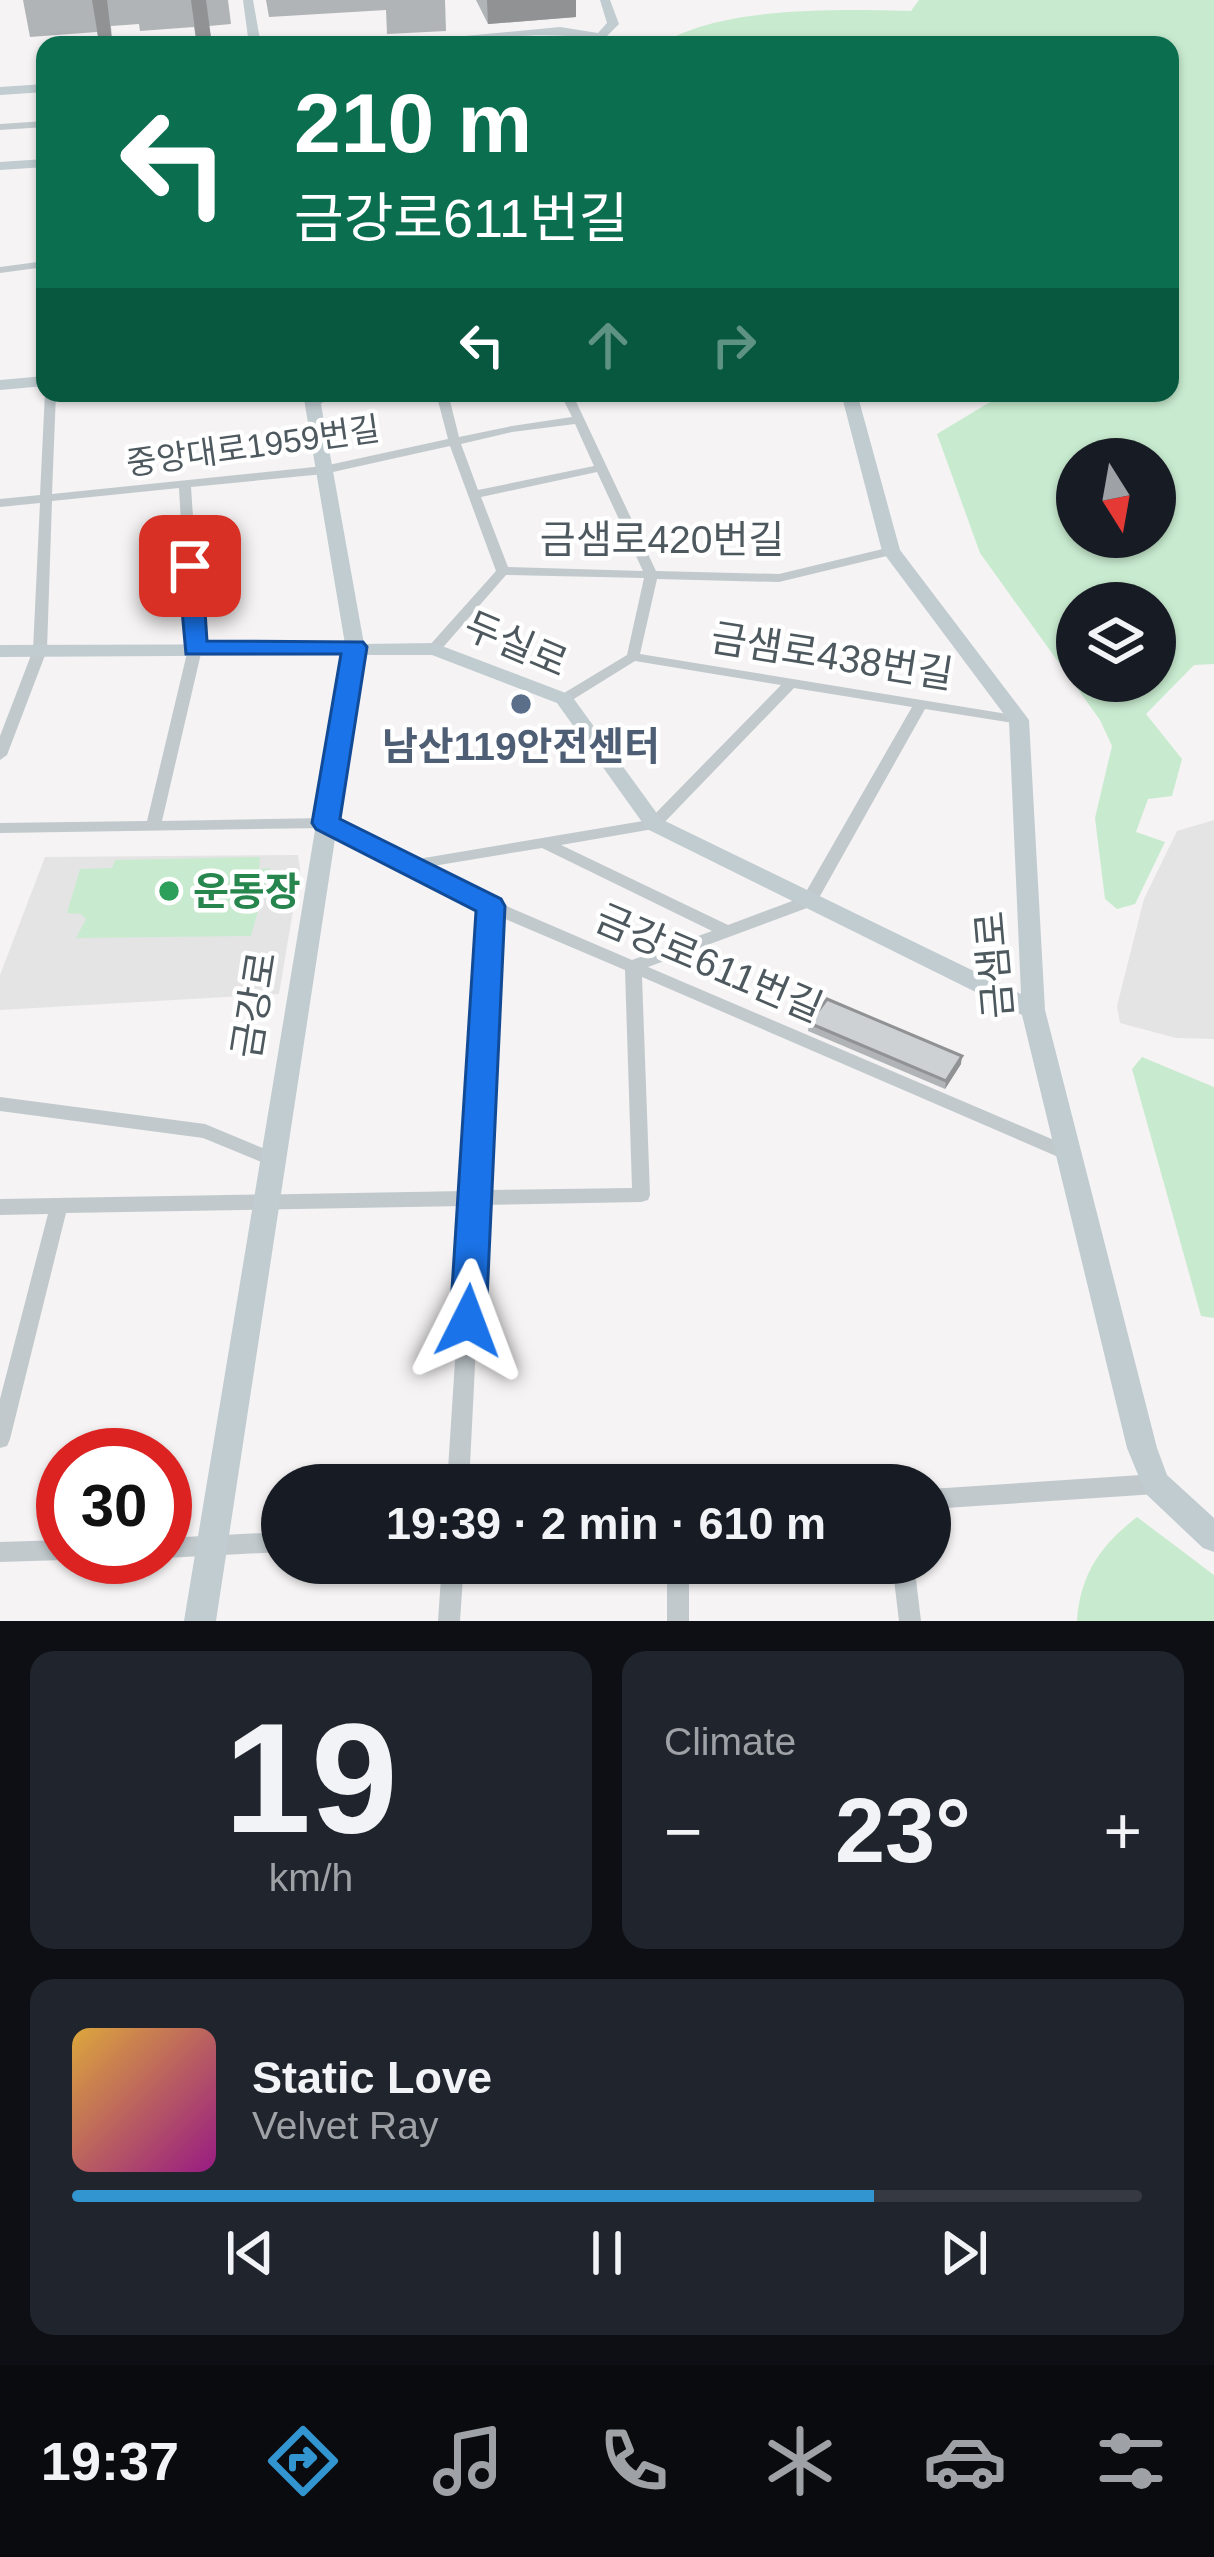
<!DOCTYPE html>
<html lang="en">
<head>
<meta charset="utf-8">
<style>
  :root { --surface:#171b24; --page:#20242c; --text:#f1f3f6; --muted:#9ea1a6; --line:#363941; --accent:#3295d0 }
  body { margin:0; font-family:Helvetica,"Noto Sans KR",sans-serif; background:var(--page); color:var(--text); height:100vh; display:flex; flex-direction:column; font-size:45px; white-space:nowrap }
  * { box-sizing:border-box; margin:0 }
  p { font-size:39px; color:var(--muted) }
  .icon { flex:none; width:66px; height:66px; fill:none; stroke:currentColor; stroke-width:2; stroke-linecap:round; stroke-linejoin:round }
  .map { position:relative; height:1621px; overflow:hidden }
  .sheet { display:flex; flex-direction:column; gap:30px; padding:30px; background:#0d0f14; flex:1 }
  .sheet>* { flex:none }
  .top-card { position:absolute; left:36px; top:36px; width:1143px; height:366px; border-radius:24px; box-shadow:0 3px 9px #0004; background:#0b6e4f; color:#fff; overflow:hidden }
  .needle { width:78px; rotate:169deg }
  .controls { position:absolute; left:1056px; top:438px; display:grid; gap:24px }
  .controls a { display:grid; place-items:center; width:120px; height:120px; border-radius:50%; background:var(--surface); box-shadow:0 3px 9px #0004; font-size:60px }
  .speed { position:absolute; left:36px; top:1428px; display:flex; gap:24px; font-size:60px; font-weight:700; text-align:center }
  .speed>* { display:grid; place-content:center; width:156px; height:156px; border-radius:50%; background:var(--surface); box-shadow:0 3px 9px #0004; line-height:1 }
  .speed .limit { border:18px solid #d22; background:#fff; color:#111 }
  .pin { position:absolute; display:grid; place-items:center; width:102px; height:102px; color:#fff; margin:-51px; border-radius:24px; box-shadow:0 6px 18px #0006 }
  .me { position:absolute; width:132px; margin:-66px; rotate:3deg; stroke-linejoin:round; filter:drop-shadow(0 0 9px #0008) }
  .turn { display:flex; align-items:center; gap:42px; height:252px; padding:0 60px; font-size:54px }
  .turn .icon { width:156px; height:156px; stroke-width:2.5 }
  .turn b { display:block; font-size:84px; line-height:102px }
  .lanes { display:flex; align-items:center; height:114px; padding:0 60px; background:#0003; justify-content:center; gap:60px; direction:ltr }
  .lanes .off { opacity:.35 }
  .big { font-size:90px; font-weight:700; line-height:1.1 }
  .sheet .card { flex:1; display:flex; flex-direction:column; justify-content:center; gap:18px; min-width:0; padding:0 42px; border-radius:24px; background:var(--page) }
  .sheet .dial { align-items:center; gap:0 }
  .dial b { font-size:156px; line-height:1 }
  .song { display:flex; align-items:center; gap:36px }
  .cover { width:144px; height:144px; border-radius:18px; background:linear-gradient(135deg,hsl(40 70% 55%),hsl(310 70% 35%)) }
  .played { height:12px; border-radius:6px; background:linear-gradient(90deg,var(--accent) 75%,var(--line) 75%) }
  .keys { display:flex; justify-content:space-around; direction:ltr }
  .heat { display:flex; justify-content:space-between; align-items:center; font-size:66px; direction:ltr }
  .sheet .tiles { flex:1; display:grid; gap:30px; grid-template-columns:1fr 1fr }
  .card:last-child { grid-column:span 2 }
  .trip { position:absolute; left:261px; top:1464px; width:690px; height:120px; border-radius:60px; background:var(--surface); box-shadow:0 3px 9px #0004; font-weight:700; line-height:120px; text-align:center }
  .tabs { display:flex; height:192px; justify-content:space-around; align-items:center; background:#090b0e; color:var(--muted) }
  .tabs .icon { width:84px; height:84px }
  .tabs .current { color:var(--accent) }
  .tabs b { font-size:54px; color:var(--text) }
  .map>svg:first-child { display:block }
  .education { fill:#e5e4e5 }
  .green { fill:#c8ebcf; fill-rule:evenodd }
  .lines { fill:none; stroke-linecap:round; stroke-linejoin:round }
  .street { fill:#c1c9cd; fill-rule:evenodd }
  .secondary { fill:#c1ccd1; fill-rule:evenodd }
  .wall { fill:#b0b4b6 }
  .shaded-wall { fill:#909294 }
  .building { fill:#cdd1d4; stroke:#909294; stroke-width:3 }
  .route { fill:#1a73e8; stroke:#114b97; stroke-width:3 }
  .service-dot { fill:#5c6f8a; stroke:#fff; stroke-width:4.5 }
  .leisure-dot { fill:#2e9e5b; stroke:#fff; stroke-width:4.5 }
  .labels { text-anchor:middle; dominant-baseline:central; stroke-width:9; stroke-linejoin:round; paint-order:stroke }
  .far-street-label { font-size:33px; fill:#4d595e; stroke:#fff }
  .street-label { font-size:39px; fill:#4d595e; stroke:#fff }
  .service-label { font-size:39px; font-weight:bold; fill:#4e5e75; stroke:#fff }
  .leisure-label { font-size:39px; font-weight:bold; fill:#27864d; stroke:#fff; text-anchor:start }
</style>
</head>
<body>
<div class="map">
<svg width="1214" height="1621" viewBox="0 0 1214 1621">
  <rect width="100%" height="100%" fill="#f5f3f3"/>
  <path class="education" d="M1214 820V1039L1176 1038 1120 1023 1117 1006 1144 899 1177 831Z
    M298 855 300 869 279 994 0 1010V975L45 857Z"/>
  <path class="green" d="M919 0H1214V664L1194 665 1146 714 1182 759 1172 796 1148 799 1136 832 1165 842 1135 904 1117 909 1105 899 1095 818 1112 746 1100 720 980 553 937 434 990 402 984 393H1170V45H660C720 6 840 9 911 11ZM1155 459V537H1077V459ZM1077 603H1155V681H1077Z
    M260 857 259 869 270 868 251 936 76 938 86 919 81 914 67 913 80 869 112 868 115 860Z
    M1142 1057 1214 1087V1318L1201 1316 1132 1069Z
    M1137 1517 1214 1575V1621H1077C1080 1574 1101 1545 1137 1517Z"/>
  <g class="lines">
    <path class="street" d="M45 121V127L0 130V124Z
      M45 261V267L0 273V267Z
      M45 392 56 393 52 494 324 466 448 439 436 393H448L459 437 512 426 572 417 560 393H572L656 571 779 574 891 547 895 548V554L779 582 657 579 640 654 1019 716 1026 720 1019 724 925 709 815 905 648 967 1075 1149 1078 1154 1075 1159 1069 1161 1063 1159 642 977 650 1195 648 1200 641 1202 483 1205 469 1485H447L465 1206 66 1213 10 1439 7 1446 0 1448V1399L48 1214 0 1215V1199L466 1191 483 909 324 828 0 833V823L147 821 188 649 179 488 52 501 47 650 7 755 0 760V736L33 650 40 503 0 507V499L40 495ZM575 424 594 466 478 490 461 444 512 432ZM450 446 496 571 429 646 427 649 429 652H439L506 575 644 578 627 655 559 696 557 699 559 702H569L635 661 781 685 649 820 412 860 326 818 162 821 202 649 191 487 324 474ZM597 472 643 571 508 567 481 497ZM794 688 912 707 803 897 728 925 561 845 659 828ZM542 848 712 931 632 960 497 902 427 867ZM498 916 625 970 632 1188 484 1190Z
      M324 393H338L317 406H309V402Z
      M0 1097 205 1124 277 1154 280 1159 277 1164 271 1166 203 1138 0 1111Z
      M1156 1474 1163 1477 1167 1484 1163 1491 1156 1494 930 1509V1489Z
      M282 1532V1552L165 1558 162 1557H165V1538Z
      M63 1540V1557H71L63 1560 0 1562V1542Z
      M442 1563H464L460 1621H438Z
      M667 1563H689V1621H667Z
      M892 1563H914L921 1621H899Z"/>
    <path class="secondary" d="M243 0H253L261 45H249Z
      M600 0H610L619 24 598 45H590L592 39C528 28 461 45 395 45L401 42 560 27 598 33 607 23Z
      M45 84V92L0 95V87Z
      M45 159V167L0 170V162Z
      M45 376V386L0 390V380Z
      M303 393H319L364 644 434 643 571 695 661 819 1021 994 1009 721 882 551 841 393H857L900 550 1029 720 1045 1010 1157 1448 1167 1475 1214 1518V1552L1203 1548 1146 1494 1127 1448 1022 1015 647 829 557 703 432 655H363L216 1621H184L344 655 0 657V645L345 644Z"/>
  </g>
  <path class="wall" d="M23 0H228L231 24 209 26 212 45H197L194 27 140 31 139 24 111 26 112 41 99 42 97 32 30 37Z
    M266 0H445L446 31 387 34 386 10 269 17Z
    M476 0H576V17L488 24Z
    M809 1023 961 1064 945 1089 808 1031Z"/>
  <path class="shaded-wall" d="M92 0H107L112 41 99 42Z
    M191 0H206L212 45H197Z
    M487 0H576V17L488 24Z
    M962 1056 961 1064 945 1089 946 1081Z"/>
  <path class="building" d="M827 999 962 1056 946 1081 809 1023Z"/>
  <path class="route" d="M190 559 202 566 207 641 363 642 367 647 340 819 501 899 505 906 486 1321 481 1331 468 1336 456 1331 450 1321 476 911 316 829 312 823 341 654H186L178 566Z"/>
  <circle class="service-dot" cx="521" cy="704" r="12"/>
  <circle class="leisure-dot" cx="169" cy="891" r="12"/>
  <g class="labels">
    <g class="far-street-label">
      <text transform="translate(253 446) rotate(-8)">중앙대로1959번길</text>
    </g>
    <g class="street-label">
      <text x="662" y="539">금샘로420번길</text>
      <text transform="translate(516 644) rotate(23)">두실로</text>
      <text transform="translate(832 656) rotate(9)">금샘로438번길</text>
      <text transform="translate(709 963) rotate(23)">금강로611번길</text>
      <text transform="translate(994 965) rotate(-95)">금샘로</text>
      <text transform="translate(254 1005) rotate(-81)">금강로</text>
    </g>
    <g class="service-label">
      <text x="521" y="746">남산119안전센터</text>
    </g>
    <g class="leisure-label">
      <text x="193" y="891">운동장</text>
    </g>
  </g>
</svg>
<div class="controls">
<a><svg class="needle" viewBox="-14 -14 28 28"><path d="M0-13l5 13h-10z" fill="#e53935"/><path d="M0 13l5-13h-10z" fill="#9ea1a6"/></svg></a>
<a><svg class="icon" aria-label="layers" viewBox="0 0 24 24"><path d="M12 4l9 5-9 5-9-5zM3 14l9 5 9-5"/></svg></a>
</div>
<div class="speed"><div class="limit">30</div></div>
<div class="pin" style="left:190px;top:566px;background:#d93025"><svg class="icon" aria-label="arrive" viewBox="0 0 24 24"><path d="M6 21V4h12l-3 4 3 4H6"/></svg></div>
<svg class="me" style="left:468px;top:1321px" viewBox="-20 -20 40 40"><path d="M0-17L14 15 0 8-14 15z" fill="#1a73e8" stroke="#fff" stroke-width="4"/></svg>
<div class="trip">19:39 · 2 min · 610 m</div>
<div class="top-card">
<div class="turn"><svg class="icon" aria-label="left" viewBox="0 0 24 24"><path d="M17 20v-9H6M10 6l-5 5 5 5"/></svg><div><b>210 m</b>금강로611번길</div></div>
<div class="lanes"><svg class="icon" aria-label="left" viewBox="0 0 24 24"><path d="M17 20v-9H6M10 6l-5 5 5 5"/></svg><svg class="icon off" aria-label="ahead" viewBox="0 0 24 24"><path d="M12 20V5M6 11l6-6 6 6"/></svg><svg class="icon off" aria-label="right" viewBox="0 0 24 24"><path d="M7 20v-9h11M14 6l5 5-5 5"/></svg></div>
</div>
</div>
<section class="sheet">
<div class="tiles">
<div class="card dial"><b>19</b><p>km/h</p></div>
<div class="card"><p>Climate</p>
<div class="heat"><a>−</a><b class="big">23°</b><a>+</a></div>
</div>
<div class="card">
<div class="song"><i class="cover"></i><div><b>Static Love</b><p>Velvet Ray</p></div></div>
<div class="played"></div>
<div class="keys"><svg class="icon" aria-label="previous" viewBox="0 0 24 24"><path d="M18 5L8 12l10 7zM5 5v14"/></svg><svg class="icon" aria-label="pause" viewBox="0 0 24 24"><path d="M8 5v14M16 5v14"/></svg><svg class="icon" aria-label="next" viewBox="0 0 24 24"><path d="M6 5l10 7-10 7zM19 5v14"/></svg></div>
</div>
</div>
</section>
<nav class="tabs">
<b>19:37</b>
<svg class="icon current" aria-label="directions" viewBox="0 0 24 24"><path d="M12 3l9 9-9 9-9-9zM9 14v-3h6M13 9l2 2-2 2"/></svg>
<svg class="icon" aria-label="music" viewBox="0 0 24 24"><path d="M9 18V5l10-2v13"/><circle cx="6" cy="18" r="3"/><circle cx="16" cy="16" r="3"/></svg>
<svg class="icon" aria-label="phone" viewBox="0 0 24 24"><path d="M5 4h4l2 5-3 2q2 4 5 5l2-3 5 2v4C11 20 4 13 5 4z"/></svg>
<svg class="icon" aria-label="climate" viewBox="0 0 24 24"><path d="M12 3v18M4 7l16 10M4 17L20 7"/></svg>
<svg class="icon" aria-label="car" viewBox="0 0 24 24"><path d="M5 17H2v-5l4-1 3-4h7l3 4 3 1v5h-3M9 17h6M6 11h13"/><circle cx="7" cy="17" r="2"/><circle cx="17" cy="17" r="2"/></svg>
<svg class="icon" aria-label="filters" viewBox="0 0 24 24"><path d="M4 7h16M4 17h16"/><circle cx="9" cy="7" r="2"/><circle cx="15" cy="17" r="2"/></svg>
</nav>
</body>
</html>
